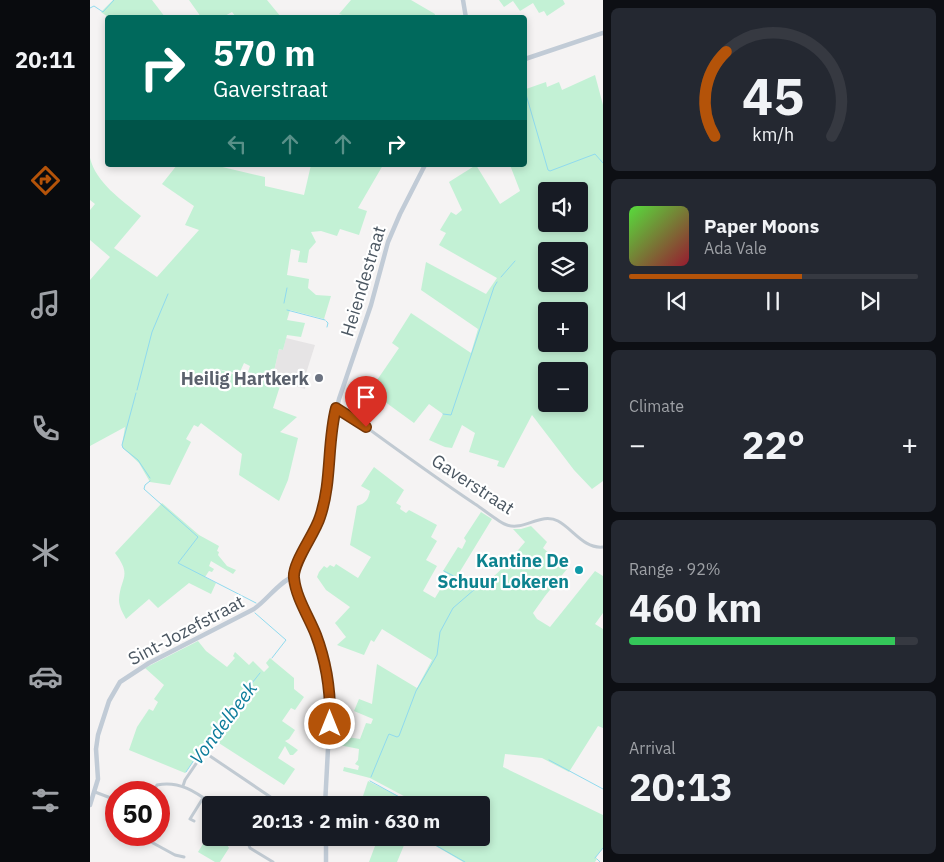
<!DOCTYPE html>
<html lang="en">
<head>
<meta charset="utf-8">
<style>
  :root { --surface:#171b24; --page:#242831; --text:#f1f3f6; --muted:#9ea1a6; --line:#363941; --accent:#b45309 }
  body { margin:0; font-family:"IBM Plex Sans",sans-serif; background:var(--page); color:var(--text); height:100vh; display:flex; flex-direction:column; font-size:19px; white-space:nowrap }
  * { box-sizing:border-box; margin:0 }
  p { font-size:16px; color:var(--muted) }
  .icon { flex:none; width:28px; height:28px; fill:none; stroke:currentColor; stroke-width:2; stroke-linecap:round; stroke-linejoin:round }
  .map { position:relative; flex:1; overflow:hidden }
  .drawer { display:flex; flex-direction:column; gap:8px; padding:8px; background:#0d0f14; width:341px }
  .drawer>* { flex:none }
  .guide { position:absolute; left:15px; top:15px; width:422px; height:152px; border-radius:5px; box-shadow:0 2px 8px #0003; background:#00695c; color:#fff; overflow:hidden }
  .tools { position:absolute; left:448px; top:182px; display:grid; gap:10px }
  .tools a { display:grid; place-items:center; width:50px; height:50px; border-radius:5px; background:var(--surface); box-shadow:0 2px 8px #0003; font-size:25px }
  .speed { position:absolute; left:15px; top:781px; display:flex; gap:10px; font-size:25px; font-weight:700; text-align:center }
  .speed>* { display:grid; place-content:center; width:65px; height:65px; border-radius:50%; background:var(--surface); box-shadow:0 2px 8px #0003; line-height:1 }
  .speed .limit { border:8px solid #d22; background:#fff; color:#111 }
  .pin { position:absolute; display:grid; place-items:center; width:42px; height:42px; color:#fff; margin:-51px -21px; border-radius:50% 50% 50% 0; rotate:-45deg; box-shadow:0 0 5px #0007 }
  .pin .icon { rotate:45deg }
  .me { position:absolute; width:55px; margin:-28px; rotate:0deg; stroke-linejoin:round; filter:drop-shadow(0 0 4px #0008) }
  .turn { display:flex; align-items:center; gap:18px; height:105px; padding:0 25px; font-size:22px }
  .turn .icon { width:65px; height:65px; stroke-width:2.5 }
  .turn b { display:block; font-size:35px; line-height:42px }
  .lanes { display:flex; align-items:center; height:48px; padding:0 25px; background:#0003; justify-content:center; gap:25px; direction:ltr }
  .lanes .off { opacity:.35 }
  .big { font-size:38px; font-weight:700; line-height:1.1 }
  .drawer .widget { flex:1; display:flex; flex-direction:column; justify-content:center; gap:8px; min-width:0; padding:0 18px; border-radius:8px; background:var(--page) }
  .drawer .dial { align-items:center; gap:0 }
  .dial svg { height:130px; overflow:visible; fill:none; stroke:var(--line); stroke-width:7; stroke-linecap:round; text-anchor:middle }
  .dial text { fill:var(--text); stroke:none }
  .song { display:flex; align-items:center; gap:15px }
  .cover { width:60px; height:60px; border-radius:8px; background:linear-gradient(135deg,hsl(110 70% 55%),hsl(350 70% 35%)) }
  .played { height:5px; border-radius:2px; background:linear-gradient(90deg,var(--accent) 60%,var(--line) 60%) }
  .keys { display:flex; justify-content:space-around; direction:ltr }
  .heat { display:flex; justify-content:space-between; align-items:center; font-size:28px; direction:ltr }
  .charge { height:8px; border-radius:4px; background:linear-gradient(90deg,#34c759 92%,var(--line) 0) }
  .trip { position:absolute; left:112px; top:796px; width:288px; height:50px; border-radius:5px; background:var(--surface); box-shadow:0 2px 8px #0003; font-weight:700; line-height:50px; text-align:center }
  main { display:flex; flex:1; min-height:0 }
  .tabs { display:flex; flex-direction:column; width:90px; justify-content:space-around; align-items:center; background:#090b0e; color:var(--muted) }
  .tabs .icon { width:35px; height:35px }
  .tabs .current { color:var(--accent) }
  .tabs b { font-size:22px; color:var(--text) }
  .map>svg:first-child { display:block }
  .education { fill:#e6e4e5 }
  .green { fill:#c3f1d5; fill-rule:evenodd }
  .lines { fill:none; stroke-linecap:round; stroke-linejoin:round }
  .stream { stroke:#90daee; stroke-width:1 }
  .street { stroke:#c1cad2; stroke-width:3 }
  .secondary { stroke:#c1cbd6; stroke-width:4.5 }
  .route-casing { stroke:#753606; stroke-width:12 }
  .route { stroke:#b45309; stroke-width:9 }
  .worship-dot { fill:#6b7280; stroke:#fff; stroke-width:2 }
  .culture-dot { fill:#0f9aa8; stroke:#fff; stroke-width:2 }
  .labels { text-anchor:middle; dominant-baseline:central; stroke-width:4.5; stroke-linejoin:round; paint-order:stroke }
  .street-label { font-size:18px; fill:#4a5661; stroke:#fff }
  .worship-label { font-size:18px; font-weight:bold; fill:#5b616d; stroke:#fff; text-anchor:end }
  .culture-label { font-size:18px; font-weight:bold; fill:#0d838f; stroke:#fff; text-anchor:end }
  .water-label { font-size:19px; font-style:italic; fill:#0c7c9b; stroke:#fff }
</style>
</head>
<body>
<main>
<nav class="tabs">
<b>20:11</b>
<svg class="icon current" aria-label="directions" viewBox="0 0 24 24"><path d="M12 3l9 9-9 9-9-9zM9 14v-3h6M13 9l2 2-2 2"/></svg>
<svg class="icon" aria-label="music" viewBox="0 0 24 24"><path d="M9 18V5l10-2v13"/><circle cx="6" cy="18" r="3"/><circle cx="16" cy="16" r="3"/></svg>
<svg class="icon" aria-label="phone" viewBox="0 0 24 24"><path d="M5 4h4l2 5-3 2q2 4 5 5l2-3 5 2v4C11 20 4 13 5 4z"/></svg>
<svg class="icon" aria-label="climate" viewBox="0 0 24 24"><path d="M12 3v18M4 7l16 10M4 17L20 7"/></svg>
<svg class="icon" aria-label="car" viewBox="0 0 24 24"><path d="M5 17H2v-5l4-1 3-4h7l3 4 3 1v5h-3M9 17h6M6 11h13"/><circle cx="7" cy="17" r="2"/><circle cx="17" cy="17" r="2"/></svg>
<svg class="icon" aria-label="filters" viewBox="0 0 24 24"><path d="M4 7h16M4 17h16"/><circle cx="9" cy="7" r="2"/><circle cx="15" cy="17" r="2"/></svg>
</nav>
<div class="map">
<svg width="513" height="862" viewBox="0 0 513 862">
  <rect width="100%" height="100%" fill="#f5f3f3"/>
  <path class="education" d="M196 338 225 345 213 383 216 384 215 389 182 380 189 349 193 350Z"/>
  <path class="green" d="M23 0H62L75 17H18L11 12Z
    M99 0H177L191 17H146L142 12 133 17H111Z
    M261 0H321L345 14 344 18H262L249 14Z
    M409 0H473L475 4 457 16 454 11 449 13 443 3 430 11 423 1 414 7Z
    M505 75 513 105V481L502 489 484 470 442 415 414 468 407 466 409 461 379 452 385 433 372 425 362 448 355 447 339 440 353 414 339 404 324 423 287 396 290 390 283 386 309 348 302 343 321 313 381 353 388 329 331 290 336 262 396 294 407 278 349 245 356 233 350 230 361 212 366 215 372 210 359 182 386 165 410 204 430 191 420 165H435L436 89 456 82 457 87 469 82 472 90ZM456 191H489V224H456ZM456 251H489V284H456ZM456 311H489V344H456ZM456 371H489V404H456Z
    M0 158C6 183 32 200 51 216L24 248 67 277 109 230 95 225 104 206 72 184 87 165H124L175 177V186L214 195 221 165H293L268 208 277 211 269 235 250 229 247 236 231 231 221 232 226 242 219 250 217 263 208 262 210 251 201 249 197 275 219 279 218 288 226 295 241 296 234 319 200 310 197 320 215 323 211 337 197 335 193 350 189 349 182 380 158 372 160 366 154 363 149 374 128 369 149 376 150 373 190 386 183 408 207 417 190 432 208 438 198 480 189 501 149 475 152 454 111 423 108 427 104 425 96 439 101 442 80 485 60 482 49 463 33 448 32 445 35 427 0 446V280L20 257 0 240V210L5 204 0 200Z
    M284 467 314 490 306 503 311 506 310 509 316 513 319 510 347 525 341 537 347 541 336 560 347 566 333 591 345 598 359 575 353 571 368 547 372 549 376 541 374 538 391 512 402 519 366 578 384 588C402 584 423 556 435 542L423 529H431L441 526 457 542 453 548 477 569 455 596 443 613 447 619 460 627 505 571 513 576V613L505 624 513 629V728L508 726 479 772 452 758 415 754 413 767 513 815V848L506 857 507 859 505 862H373L332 838H391V805H330L331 802H325L280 778 253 771 254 767 268 770 269 766 265 764 268 760 269 749 244 744V735L270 739 276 723 281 724 283 719 264 711 269 699 282 704 287 664 327 688 342 660 292 629 284 642 281 640 274 655 247 645 256 637 245 623 260 607 236 590 227 577 229 572 234 566 237 568 240 565 244 567 246 564 268 578 281 557 260 545 267 506C276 503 278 500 280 491L271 486Z
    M72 503 109 535 129 546 127 551 129 552 128 555 137 566 146 570 143 574 121 561 119 566 124 569 122 572 119 571 115 577 126 583 121 594 99 583 68 608 59 599 36 619C33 613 29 607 29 600 30 577 43 577 25 553Z
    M108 641 116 651 137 667 145 658 143 656 145 652 159 665 163 661 174 672 179 667 176 663 180 658 204 678V689L214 697 205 710 201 708 192 721 205 730 199 739 195 741 208 750 203 755H200L195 746 188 758 205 769 194 785 121 738 127 730 126 729 95 773 39 750 47 727 59 709 63 711 68 702 64 699 74 685 55 668Z
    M278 781 326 805H261L262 800 272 799Z
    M121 831V838C131 838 134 839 139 848L130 862H125L108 852Z
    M288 838H317L307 862H279Z"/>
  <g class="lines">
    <path class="stream" d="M0 8 4 6 13 12 24 0
      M435 91 458 170 460 171 505 154 513 163
      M411 277 425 261
      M194 303 197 288
      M197 310 235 320
      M236 321 238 323 237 327
      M47 390 62 332 78 294
      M46 393 32 445 33 448 48 460 60 478
      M353 414 361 415 404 287 407 282
      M60 481 55 485 54 489 108 537 88 563 166 603
      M165 613 196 640 182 658
      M459 760 513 789
      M96 772 123 732 170 673
      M281 777 298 736 299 734 307 737 309 736 326 691 347 655 350 632 363 608 385 589 381 585 354 571
      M280 781 324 805
      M333 838 375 862
      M505 858 513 848
      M507 859 510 862"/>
    <path class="street" d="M246 408 261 416C302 446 343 476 385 504 393 509 410 523 417 525 434 531 451 512 468 521 483 529 494 549 513 547
      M114 752 122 740
      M93 786 95 780 114 752 182 798
      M5 792 26 800
      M63 792 67 785C90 780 107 793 124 805
      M104 821 100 819 113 798
      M50 835 52 837 85 855 94 857
      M156 838 160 848 183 862"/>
    <path class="secondary" d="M373 0 376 18
      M435 59 513 33
      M0 805 8 779 6 749 8 735 19 701 30 682 59 663 164 609C177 600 190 581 203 577
      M235 805 240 711 239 685 232 651 206 588 203 574 206 564 220 539 232 512 236 486 240 437 249 399 281 305 298 242 310 214 335 165
      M236 838V862"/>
  </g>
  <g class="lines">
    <g class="route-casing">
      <path id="route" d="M240 724C241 693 237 664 226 635 219 617 206 598 204 578 202 563 225 534 230 517 242 482 237 443 246 408L276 427"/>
    </g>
    <use href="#route" class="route"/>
  </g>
  <circle class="worship-dot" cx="229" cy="378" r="5"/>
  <circle class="culture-dot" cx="489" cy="570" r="5"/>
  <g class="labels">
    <g class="street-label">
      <text transform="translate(273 281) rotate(-73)">Heiendestraat</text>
      <text transform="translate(383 484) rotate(33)">Gaverstraat</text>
      <text transform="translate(96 630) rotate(-28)">Sint-Jozefstraat</text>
    </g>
    <g class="worship-label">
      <text x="219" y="378">Heilig Hartkerk</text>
    </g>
    <g class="culture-label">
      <text x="479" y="560">Kantine De<tspan x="479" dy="21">Schuur Lokeren</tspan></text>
    </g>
    <g class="water-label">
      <text transform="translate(133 723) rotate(-53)">Vondelbeek</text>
    </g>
  </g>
</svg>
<div class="tools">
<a><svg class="icon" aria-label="sound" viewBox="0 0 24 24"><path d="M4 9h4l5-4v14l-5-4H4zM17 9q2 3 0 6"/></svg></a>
<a><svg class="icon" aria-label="layers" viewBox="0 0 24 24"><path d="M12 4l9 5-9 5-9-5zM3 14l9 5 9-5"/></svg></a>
<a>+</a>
<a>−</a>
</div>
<div class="speed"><div class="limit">50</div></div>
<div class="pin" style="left:276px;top:427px;background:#d93025"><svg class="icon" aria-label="arrive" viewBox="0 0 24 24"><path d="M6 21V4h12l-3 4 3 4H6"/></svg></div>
<svg class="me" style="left:240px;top:724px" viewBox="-20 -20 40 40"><circle r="17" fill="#b45309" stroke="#fff" stroke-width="3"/><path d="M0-11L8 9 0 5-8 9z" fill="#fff"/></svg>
<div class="trip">20:13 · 2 min · 630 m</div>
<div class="guide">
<div class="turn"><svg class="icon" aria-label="right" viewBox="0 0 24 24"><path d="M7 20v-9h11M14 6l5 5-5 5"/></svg><div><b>570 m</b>Gaverstraat</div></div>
<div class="lanes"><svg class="icon off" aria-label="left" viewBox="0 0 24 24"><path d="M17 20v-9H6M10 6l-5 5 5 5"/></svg><svg class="icon off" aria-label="ahead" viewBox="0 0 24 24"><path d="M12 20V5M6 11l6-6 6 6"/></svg><svg class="icon off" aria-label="ahead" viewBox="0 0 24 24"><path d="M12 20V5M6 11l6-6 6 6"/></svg><svg class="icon" aria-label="right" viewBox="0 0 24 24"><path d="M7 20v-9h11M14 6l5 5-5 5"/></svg></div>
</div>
</div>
<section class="drawer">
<div class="widget dial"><svg viewBox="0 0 100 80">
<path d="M14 69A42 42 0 1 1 86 69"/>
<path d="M14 69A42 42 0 0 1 21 17" stroke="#b45309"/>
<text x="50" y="56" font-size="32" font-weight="700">45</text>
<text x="50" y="72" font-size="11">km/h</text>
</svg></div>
<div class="widget">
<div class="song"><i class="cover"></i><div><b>Paper Moons</b><p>Ada Vale</p></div></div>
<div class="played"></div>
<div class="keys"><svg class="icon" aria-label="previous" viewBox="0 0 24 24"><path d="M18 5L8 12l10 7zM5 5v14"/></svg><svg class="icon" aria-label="pause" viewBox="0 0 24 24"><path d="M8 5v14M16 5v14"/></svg><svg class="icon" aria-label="next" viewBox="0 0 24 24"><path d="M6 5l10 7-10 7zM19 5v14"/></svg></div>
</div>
<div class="widget"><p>Climate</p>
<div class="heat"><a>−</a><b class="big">22°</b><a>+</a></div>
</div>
<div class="widget"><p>Range · 92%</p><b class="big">460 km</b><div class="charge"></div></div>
<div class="widget"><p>Arrival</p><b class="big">20:13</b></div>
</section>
</main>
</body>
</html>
